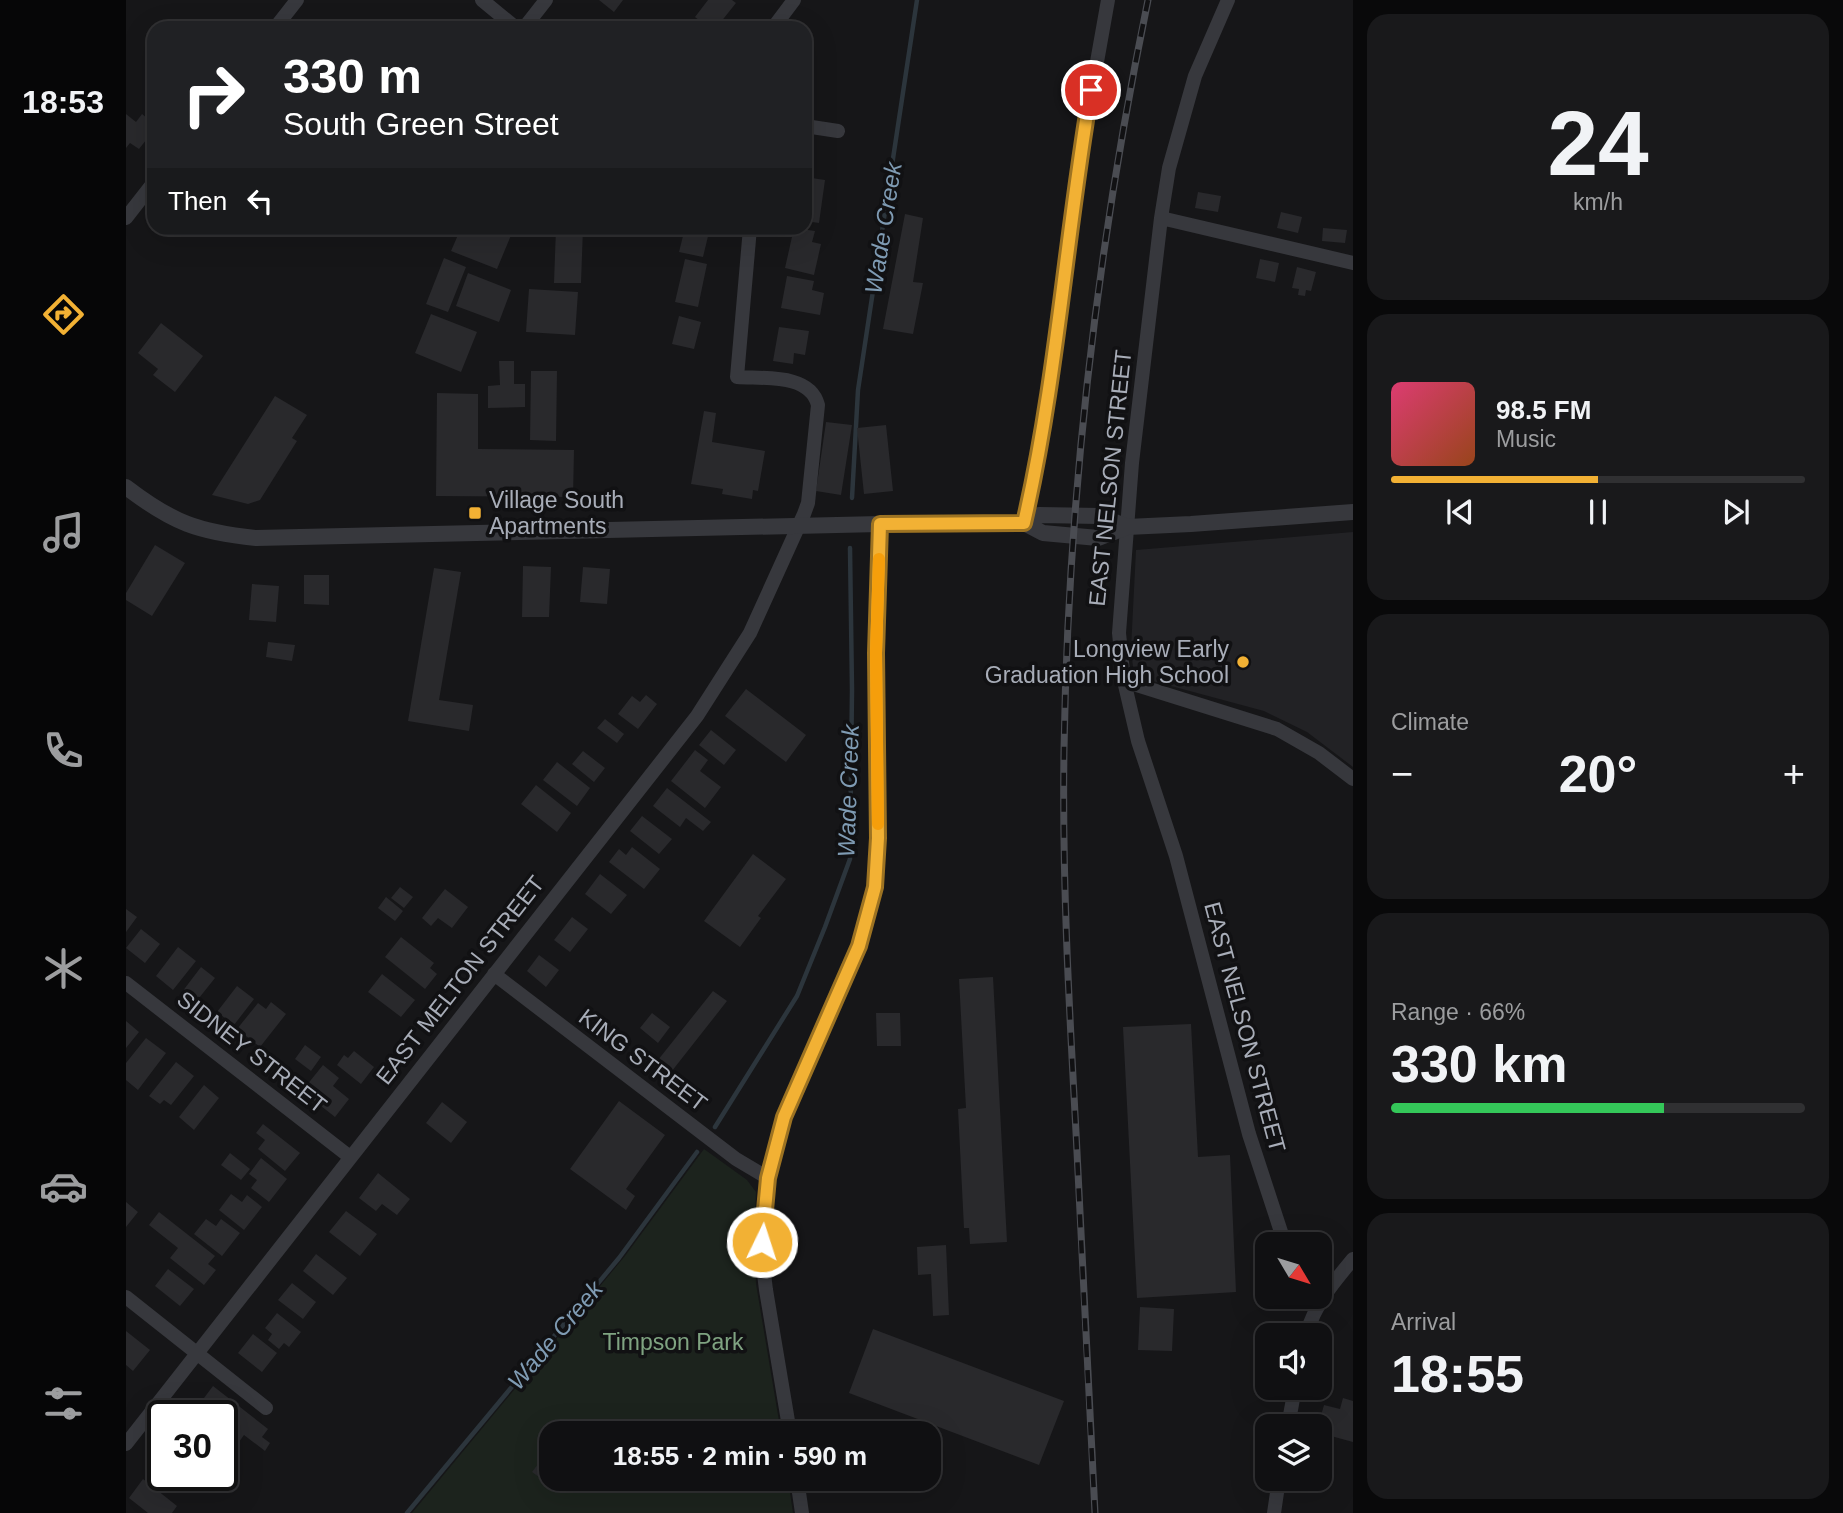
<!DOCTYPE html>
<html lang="en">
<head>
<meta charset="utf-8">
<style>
  :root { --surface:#101012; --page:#19191b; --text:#f1f3f6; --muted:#9c9d9f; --line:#303032; --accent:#f2b134 }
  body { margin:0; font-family:Arial,sans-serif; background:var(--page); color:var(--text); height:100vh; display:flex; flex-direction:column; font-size:26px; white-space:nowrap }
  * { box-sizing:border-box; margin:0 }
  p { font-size:23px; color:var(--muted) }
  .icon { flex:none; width:38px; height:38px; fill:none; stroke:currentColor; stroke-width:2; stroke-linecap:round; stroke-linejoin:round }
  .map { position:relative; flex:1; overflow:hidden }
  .side { display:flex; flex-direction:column; gap:14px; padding:14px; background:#09090a; width:490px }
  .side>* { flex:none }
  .top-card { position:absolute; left:21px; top:21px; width:665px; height:214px; border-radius:21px; box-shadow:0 7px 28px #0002,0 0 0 2px var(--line); background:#202124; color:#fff; overflow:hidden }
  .needle { width:46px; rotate:128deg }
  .controls { position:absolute; left:1129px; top:1232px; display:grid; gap:14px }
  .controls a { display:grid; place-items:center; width:77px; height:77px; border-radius:14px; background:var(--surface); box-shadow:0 7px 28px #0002,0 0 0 2px var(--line); font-size:35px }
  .speed { position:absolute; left:21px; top:1400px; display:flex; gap:14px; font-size:35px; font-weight:700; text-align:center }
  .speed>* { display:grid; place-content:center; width:91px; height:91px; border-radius:50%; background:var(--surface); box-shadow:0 7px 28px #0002,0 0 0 2px var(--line); line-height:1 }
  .speed .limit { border:4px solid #111; border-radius:10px; background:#fff; color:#111 }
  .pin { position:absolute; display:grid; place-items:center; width:60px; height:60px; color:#fff; margin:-30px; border:4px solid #fff; border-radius:50%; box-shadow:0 2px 7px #0007 }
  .me { position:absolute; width:77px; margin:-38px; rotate:4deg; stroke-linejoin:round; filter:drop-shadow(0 0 5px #0008) }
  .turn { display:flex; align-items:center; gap:24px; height:147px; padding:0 21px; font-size:32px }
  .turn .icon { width:91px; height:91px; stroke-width:2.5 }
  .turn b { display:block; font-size:49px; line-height:60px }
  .then { display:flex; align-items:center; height:66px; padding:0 21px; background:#0003; gap:14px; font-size:26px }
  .big { font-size:52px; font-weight:700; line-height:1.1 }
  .side .tile { flex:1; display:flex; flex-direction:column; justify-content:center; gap:10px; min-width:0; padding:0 24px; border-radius:21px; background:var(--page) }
  .side .dial { align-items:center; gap:0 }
  .dial b { font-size:91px; line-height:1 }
  .song { display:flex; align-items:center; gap:21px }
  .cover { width:84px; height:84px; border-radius:10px; background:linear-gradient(135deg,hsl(340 70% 55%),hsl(20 70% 35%)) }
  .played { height:7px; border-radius:4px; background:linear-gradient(90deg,var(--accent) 50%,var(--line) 50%) }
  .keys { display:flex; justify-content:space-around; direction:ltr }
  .heat { display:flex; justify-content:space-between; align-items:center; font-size:38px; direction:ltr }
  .charge { height:10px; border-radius:5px; background:linear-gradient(90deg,#34c759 66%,var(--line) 0) }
  .trip { position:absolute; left:413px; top:1421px; width:402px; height:70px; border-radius:21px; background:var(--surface); box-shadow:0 7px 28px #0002,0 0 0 2px var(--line); font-weight:700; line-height:70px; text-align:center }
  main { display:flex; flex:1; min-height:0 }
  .tabs { display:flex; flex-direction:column; width:126px; justify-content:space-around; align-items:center; background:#060607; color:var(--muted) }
  .tabs .icon { width:49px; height:49px }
  .tabs .active { color:var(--accent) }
  .tabs b { font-size:32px; color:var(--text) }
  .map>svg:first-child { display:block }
  .built { fill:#222225 }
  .green { fill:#1c231d }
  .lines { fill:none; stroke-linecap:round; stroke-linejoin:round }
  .stream { stroke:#2c353c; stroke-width:4.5 }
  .building { fill:#29292c }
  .minor { stroke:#37383d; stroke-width:14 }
  .tertiary { stroke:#37383d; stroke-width:16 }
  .rail-casing { stroke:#4a4c52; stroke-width:7 }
  .rail { stroke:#111113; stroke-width:4.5; stroke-dasharray:13; stroke-linecap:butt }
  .route-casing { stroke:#9d7322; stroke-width:18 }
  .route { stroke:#f2b134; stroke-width:12 }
  .slow { stroke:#f59e0b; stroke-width:12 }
  .poi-dot { fill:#f2b134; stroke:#111113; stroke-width:2.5 }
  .labels { text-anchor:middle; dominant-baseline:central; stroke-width:7; stroke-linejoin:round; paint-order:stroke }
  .street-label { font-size:23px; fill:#a8adb8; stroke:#111113 }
  .poi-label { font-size:23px; fill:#a8adb8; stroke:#111113; text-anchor:start }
  .park-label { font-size:23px; fill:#7fa381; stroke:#111113 }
  .water-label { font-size:24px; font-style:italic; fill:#7f9bb3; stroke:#111113 }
</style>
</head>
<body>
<main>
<nav class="tabs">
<b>18:53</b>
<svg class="icon active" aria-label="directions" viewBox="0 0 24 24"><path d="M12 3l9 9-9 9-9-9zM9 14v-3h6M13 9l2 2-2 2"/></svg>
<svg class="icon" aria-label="music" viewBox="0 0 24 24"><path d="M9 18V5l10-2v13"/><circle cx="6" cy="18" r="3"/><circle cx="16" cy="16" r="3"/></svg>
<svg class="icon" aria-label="phone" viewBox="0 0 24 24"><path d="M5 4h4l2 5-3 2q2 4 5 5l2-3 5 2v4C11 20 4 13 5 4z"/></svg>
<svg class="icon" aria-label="climate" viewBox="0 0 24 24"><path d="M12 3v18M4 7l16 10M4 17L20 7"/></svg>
<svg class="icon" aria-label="car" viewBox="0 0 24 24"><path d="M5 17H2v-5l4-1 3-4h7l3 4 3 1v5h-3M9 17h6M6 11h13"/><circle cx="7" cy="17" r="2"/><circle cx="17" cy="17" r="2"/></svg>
<svg class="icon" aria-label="filters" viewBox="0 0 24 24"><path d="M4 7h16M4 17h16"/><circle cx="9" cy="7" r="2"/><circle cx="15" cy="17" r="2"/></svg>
</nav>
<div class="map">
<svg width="1227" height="1513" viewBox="0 0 1227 1513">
  <rect width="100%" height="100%" fill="#161618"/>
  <path class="built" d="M1227 532V767L1181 732 1138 711 1008 676 1005 649 1010 550Z"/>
  <path class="green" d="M578 1149 621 1180 630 1192 628 1239 630 1284 655 1433H425V1479H662L667 1513H286L499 1256Z"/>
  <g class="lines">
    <path class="stream" d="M726 498 732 390 791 0
      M589 1127 671 996 699 927 724 859 726 690 724 548
      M281 1513 493 1258 571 1152"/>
  </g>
  <path class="building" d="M473 0H497L488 12Z
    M582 0H606L610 3 590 28H583L569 17Z
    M0 114 10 122 16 114 28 124V130L13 149 4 143 0 148Z
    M679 177 699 180 693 223 679 221Z
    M1072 192 1095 196 1092 212 1069 208Z
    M1155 212 1176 217 1172 233 1151 228Z
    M779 214 797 218 787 282 797 283 787 334 757 329Z
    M335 228H388L371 269 325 251Z
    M430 228H457L455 283H428Z
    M559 228H584L577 257 553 252Z
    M668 228 689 231 686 242 695 244 688 275 659 268Z
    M1197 228 1221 230 1219 243 1196 241Z
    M318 258 340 267 322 312 300 304Z
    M559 259 581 264 572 307 549 302Z
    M1134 259 1153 263 1149 282 1130 278Z
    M1171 267 1190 272 1185 291 1180 290 1179 296 1172 295 1173 289 1166 288Z
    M342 273 385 290 373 322 330 306Z
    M661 276 688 281 686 290 698 293 694 315 655 308Z
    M403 289 452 292 449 335 400 332Z
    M305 314 351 332 335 372 289 353Z
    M553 316 575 322 568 349 546 344Z
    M35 323 77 356 49 392 27 375 32 369 12 353Z
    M653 327 683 331 679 355 668 353 667 364 647 361Z
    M373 361H388V384H399V407L362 408V386L374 385Z
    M405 371H431L430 441 404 440Z
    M311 393 352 394V449L448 450 447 497 310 496Z
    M149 396 181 415 166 438 171 441 134 500 122 504 86 495Z
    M578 411 590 413 586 442 639 451 632 491 627 490 626 499 596 494 597 489 565 484Z
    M700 422 726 425 715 495 690 491Z
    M760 425 767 491 738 494 731 428Z
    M29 545 59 563 26 616 0 600V593Z
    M397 566 425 567 423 617H396Z
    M457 567 484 569 481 604 454 602Z
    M308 568 335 572 313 700 347 705 343 731 282 721Z
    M178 575H203V605L178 604Z
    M126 584 153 586 150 622 123 620Z
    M142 642 169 645 166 661 140 657Z
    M620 689 680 735 660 762 599 716Z
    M520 695 531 704 512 729 492 714 506 696 514 702Z
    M479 719 498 734 491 743 471 728Z
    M585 730 610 750 598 765 573 745Z
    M569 750 582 760 574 771 595 787 579 808 545 781Z
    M457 751 479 768 468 782 446 764Z
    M431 762 464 788 451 806 417 780Z
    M410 785 445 813 431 832 395 804Z
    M541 788 585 822 577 831 560 818 554 827 527 806Z
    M516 816 546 839 533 854 504 831Z
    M506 847 534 869 518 889 483 862 493 849 500 855Z
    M627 854 660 879 632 916 635 918 614 947 578 921Z
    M474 874 501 895 485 914 459 894Z
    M274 887 287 897 278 908 265 898Z
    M319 889 342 907 326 928 312 918 305 926 296 918Z
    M260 897 277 911 269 921 252 908Z
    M0 909 11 917 0 932Z
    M446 917 462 929 444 952 428 940Z
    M15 929 34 944 19 963 0 948Z
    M275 937 308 963 304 968 311 974 299 989 259 957Z
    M52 947 70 961 47 990 30 976Z
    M413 955 433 970 420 987 401 971Z
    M75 967 89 978 69 1003 56 992Z
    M256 974 289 1000 275 1017 242 992Z
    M867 977 881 1242 844 1244 843 1228H838L832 1109 840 1108 833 979Z
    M111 986 128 999 108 1025 91 1012Z
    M587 991 601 1001 542 1076 528 1065Z
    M145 1002 160 1014 134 1047 111 1029 132 1003 140 1009Z
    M526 1013 544 1027 532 1043 514 1028Z
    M750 1013H774L775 1046H751Z
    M0 1021 13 1032 0 1048Z
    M1065 1024 1072 1157 1104 1155 1110 1292 1011 1298 997 1027Z
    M20 1038 40 1053 12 1090 0 1080V1063Z
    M179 1045 195 1057 185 1071 169 1059Z
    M228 1051 248 1067 235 1084 211 1065 218 1055 222 1058Z
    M50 1062 68 1076 45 1105 38 1100 34 1104 23 1096Z
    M197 1065 213 1078 207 1086 223 1099 209 1117 176 1091Z
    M78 1085 93 1098 68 1130 53 1117Z
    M493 1101 539 1135 500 1189 509 1196 500 1210 444 1169Z
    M316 1102 341 1122 325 1143 300 1123Z
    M137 1124 174 1153 159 1171 132 1149 139 1140 130 1133Z
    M104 1153 124 1169 115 1180 95 1165Z
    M135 1158 161 1179 143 1202 125 1188 131 1180 123 1174Z
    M252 1173 284 1199 271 1215 256 1204 250 1211 233 1198Z
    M105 1194 116 1202 121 1195 136 1207 118 1230 93 1210Z
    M0 1202 12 1212 0 1227Z
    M220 1211 251 1234 234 1256 203 1232Z
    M33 1212 89 1256 82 1264 90 1270 78 1285 44 1258 52 1248 23 1225Z
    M80 1219 90 1226 95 1219 114 1233 96 1256 68 1234Z
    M820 1245 823 1315 807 1316 805 1274 792 1275 791 1247Z
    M190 1254 221 1278 207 1295 177 1271Z
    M42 1269 68 1289 54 1306 29 1286Z
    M166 1283 190 1302 177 1319 152 1300Z
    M1014 1307 1048 1309 1046 1351 1012 1350Z
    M151 1313 175 1332 163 1347 158 1343 153 1349 142 1340 146 1334 139 1328Z
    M747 1329 938 1401 913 1465 723 1393Z
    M0 1331 24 1350 7 1371 0 1365Z
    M127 1334 151 1353 136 1372 112 1353Z
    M87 1386 142 1429 136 1437 144 1443 139 1451 118 1435 110 1446 96 1436V1416L66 1414Z
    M1217 1398 1227 1401V1442L1194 1433 1192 1426 1198 1405 1214 1409Z
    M422 1451 425 1453V1479H440L431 1490 406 1472Z
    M17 1479 51 1506 46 1513H22L3 1498Z"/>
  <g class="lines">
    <path class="minor" d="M356 0 390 28
      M1102 0 1069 76 1043 168 1035 218 1006 463 993 633 998 681 1012 741 1050 856 1123 1134 1159 1244
      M149 28 171 0
      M398 28 420 0
      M647 28 668 0
      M679 126 712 131
      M0 218 28 182
      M1035 218 1227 263
      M898 523 916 439 953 163 982 0
      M998 681 1151 729 1193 753 1227 779
      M368 974 610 1159 642 1178
      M0 983 224 1157
      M0 1297 140 1408
      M1180 1335C1189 1304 1207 1283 1227 1259
      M1162 1426 1169 1388
      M664 1433 640 1290 636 1257 639 1202 646 1162 658 1117 733 946 749 886 752 838 750 653 754 524
      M0 1444 571 716 624 633 678 514 682 503 692 405C684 373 637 379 611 377L624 228
      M671 1479 676 1513
      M1148 1513 1153 1479"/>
    <path class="tertiary" d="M0 487C47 523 72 532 130 538L754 524 898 523 917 533 972 538 1001 527 1065 524 1227 512
      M898 523 913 515 974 516 1001 527"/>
    <g class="rail-casing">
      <path id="rail" d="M969 1513C962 1386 956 1259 950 1132 943 1005 936 877 938 750 942 498 971 247 1022 0"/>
    </g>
    <use href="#rail" class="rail"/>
  </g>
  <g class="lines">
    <g class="route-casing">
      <path id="route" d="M636 1242 642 1178 658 1117 733 946 749 887 752 838 750 653 754 524 898 523C931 380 940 234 965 90"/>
    </g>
    <use href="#route" class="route"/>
    <path class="slow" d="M752 824 750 653 753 559"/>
  </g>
  <g class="poi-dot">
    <rect x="342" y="506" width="14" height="14" rx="3.5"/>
    <circle cx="1117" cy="662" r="7"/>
  </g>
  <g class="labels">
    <g class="street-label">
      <text transform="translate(984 478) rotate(-84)">EAST NELSON STREET</text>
      <text transform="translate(334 980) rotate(-52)">EAST MELTON STREET</text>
      <text transform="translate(1119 1027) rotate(75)">EAST NELSON STREET</text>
      <text transform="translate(126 1052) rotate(38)">SIDNEY STREET</text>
      <text transform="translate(517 1060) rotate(37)">KING STREET</text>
    </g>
    <g class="poi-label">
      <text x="363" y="500">Village South<tspan x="363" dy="26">Apartments</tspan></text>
      <text x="1103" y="649" text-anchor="end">Longview Early<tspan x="1103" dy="26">Graduation High School</tspan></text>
    </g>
    <g class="park-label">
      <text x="547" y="1342">Timpson Park</text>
    </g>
    <g class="water-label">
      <text transform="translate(757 228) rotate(-81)">Wade Creek</text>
      <text transform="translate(722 791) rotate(-88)">Wade Creek</text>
      <text transform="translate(429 1335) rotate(-50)">Wade Creek</text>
    </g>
  </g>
</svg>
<div class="controls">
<a><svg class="needle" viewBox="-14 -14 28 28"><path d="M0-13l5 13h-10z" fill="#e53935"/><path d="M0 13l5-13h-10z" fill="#9c9d9f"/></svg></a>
<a><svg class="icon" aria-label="sound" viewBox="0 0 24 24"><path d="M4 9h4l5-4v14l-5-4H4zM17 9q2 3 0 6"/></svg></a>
<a><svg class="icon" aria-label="layers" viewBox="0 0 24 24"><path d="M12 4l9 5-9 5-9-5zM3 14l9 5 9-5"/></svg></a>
</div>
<div class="speed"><div class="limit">30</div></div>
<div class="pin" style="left:965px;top:90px;background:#d93025"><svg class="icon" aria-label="arrive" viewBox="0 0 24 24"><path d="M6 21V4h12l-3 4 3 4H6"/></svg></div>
<svg class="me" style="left:636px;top:1242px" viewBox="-20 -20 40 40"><circle r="17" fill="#f2b134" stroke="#fff" stroke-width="3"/><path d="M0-11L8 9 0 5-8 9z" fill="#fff"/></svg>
<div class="trip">18:55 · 2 min · 590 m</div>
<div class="top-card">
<div class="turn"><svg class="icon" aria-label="right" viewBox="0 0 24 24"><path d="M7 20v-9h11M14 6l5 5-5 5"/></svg><div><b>330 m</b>South Green Street</div></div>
<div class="then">Then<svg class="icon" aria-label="left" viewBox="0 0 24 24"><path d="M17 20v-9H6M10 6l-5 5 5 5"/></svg></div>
</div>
</div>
<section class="side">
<div class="tile dial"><b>24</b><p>km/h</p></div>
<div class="tile">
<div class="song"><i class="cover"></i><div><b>98.5 FM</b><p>Music</p></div></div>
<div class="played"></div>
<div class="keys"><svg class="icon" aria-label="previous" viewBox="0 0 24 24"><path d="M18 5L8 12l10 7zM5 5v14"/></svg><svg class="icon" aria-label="pause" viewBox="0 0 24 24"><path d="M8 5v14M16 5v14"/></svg><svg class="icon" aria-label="next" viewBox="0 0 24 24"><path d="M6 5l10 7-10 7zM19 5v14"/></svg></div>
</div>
<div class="tile"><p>Climate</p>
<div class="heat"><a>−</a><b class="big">20°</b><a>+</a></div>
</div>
<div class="tile"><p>Range · 66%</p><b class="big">330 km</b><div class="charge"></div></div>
<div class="tile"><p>Arrival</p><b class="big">18:55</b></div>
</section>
</main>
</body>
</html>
